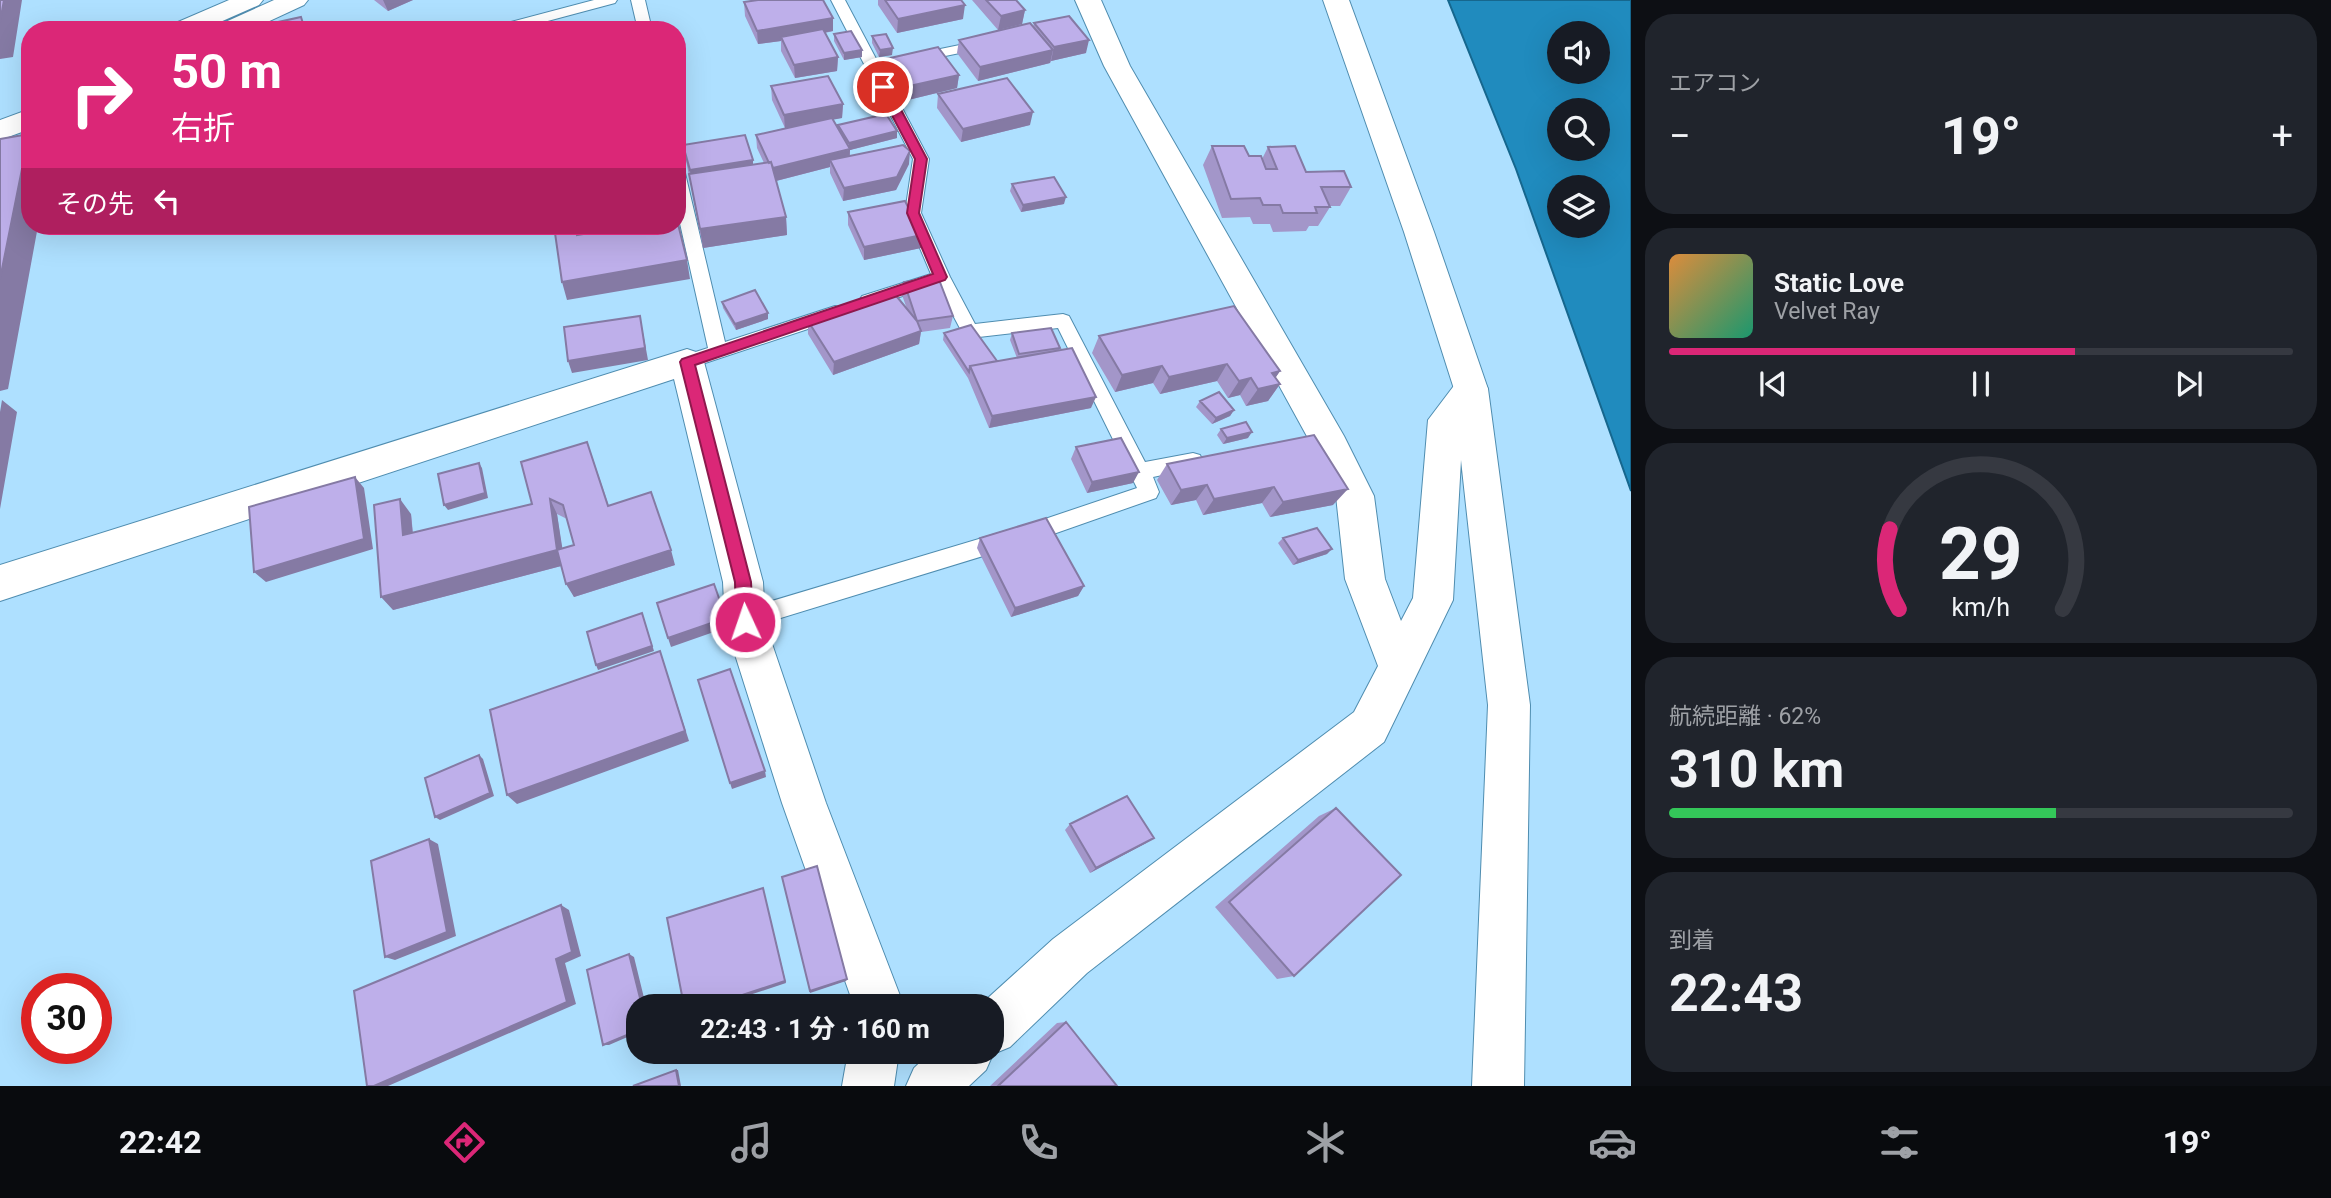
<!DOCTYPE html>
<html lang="ja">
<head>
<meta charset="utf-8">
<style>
  :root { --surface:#171b24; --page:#20242c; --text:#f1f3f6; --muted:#9ea1a6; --line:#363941; --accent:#db2777 }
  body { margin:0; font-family:Roboto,"Noto Sans JP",sans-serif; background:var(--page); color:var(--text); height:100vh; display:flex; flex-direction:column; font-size:26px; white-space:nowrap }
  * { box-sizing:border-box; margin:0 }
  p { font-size:23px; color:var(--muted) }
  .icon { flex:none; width:38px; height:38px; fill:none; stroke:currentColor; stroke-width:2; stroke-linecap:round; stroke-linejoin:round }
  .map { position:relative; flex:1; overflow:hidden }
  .sheet { display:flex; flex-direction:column; gap:14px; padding:14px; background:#0d0f14; width:700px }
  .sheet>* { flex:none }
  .banner { position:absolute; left:21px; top:21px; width:665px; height:214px; border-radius:28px; box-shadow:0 7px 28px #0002; background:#db2777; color:#fff; overflow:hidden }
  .fabs { position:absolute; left:1547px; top:21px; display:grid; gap:14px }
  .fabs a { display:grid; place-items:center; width:63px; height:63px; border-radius:50%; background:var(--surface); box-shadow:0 7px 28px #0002; font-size:35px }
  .speed { position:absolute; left:21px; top:973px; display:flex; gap:14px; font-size:35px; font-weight:700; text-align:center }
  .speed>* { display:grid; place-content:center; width:91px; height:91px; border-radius:50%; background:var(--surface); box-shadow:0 7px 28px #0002; line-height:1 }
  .speed .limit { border:10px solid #d22; background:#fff; color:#111 }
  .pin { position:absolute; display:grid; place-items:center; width:60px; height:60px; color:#fff; margin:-30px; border:4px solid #fff; border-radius:50%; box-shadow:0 2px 7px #0007 }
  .me { position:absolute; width:77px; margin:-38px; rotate:357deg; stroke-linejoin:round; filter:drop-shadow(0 0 5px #0008) }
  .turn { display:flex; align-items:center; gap:24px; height:147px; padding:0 35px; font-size:32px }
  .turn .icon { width:91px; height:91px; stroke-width:2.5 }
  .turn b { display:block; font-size:49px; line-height:60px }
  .then { display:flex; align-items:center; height:66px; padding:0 35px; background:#0003; gap:14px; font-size:26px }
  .big { font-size:52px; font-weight:700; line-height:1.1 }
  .sheet .widget { flex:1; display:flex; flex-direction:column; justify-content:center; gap:10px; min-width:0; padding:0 24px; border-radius:28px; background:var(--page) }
  .sheet .dial { align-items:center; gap:0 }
  .dial svg { height:182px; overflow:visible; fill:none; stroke:var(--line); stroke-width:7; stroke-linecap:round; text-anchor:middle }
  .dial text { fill:var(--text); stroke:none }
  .song { display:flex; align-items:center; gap:21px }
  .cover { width:84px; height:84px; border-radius:10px; background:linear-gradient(135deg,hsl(30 70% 55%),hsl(160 70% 35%)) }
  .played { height:7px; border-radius:4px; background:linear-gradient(90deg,var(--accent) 65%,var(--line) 65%) }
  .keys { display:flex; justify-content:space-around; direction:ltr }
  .heat { display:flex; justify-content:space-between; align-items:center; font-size:38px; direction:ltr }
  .charge { height:10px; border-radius:5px; background:linear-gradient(90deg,#34c759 62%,var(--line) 0) }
  .trip { position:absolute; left:626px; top:994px; width:378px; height:70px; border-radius:28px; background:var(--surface); box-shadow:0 7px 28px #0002; font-weight:700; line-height:70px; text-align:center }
  .dock { display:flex; height:112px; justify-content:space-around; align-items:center; background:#090b0e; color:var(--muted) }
  .dock .icon { width:49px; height:49px }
  .dock .selected { color:var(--accent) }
  .dock b { font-size:32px; color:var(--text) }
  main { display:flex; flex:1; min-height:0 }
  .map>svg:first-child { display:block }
  .water { fill:#208bbe; stroke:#16678e; stroke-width:2; fill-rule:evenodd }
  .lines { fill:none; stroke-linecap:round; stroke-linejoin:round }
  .lane-casing { stroke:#4f8db0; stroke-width:2 }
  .street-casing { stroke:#4f8db0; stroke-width:2 }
  .secondary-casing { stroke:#4f8db0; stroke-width:2 }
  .highway-casing { stroke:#4f8db0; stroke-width:2 }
  .lane { fill:#fff; fill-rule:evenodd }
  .street { fill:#fff; fill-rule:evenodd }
  .secondary { fill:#fff; fill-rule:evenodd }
  .highway { fill:#fff; fill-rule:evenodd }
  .wall { fill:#a396c9; fill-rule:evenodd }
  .shaded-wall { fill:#857aa4 }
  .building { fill:#beafea; stroke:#857aa4; stroke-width:2; fill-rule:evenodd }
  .route { fill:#db2777; stroke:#8e194d; stroke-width:2 }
</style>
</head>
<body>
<main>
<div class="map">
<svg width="1631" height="1086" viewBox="0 0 1631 1086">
  <rect width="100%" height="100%" fill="#aee0ff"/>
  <path class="water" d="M1448 0H1631V491L1516 169ZM1559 33H1598V72H1559ZM1559 110H1598V149H1559ZM1559 187H1598V226H1559Z"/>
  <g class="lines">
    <g class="lane-casing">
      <path id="lane" d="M594 0H617L615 3 514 30H490L492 27Z
        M631 0H645L652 30H638Z
        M831 0H845L929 159 921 213 950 277 975 324 1063 314 1069 316 1145 462 1193 453 1200 455 1203 461 1200 467 1153 477 1159 492 1156 498 1042 538 745 629 737 626 734 619 737 612 745 609 1042 520 1137 488 1058 328 970 338 964 336 937 285 868 307 862 306 859 301 862 296 931 274 905 213 913 159Z
        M984 40 989 41V47L916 62 909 58 916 54Z
        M677 168 685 173 725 342 835 306 841 308 844 313 841 318 687 369 680 367 678 362 680 357 708 348 677 210Z"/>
    </g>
    <g class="street-casing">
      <path id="street" d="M1075 0H1101L1130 66 1344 436 1374 496 1385 579 1401 621 1413 598 1428 420 1459 379 1471 375 1483 379 1488 389 1530 705 1524 1086H1472L1488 705 1461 460 1453 600 1384 742 1087 973 1010 1047 993 1054 986 1070 969 1086H906L914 1068 931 1052H992V1006H979L1053 939 1354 712 1378 666 1345 579 1336 496 1315 451 1104 66Z
        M687 349 699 353 704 362 763 582 765 623 826 803 904 1006H854L782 803 725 623 723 582 674 379 0 601V565Z
        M848 1052H899L894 1086H842Z"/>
    </g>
    <g class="secondary-casing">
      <path id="secondary" d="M1323 0H1349L1434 232 1488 389 1483 399 1471 403 1459 399 1454 389 1404 232Z"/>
    </g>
    <g class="highway-casing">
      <path id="highway" d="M229 0H263L259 5 202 30H167L171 25Z
        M274 0H308L304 5 250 30 217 29 221 24Z
        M30 109V129L0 140V120Z"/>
    </g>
    <use href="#lane" class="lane"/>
    <use href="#street" class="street"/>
    <use href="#secondary" class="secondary"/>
    <use href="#highway" class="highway"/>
  </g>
  <path class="wall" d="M374 0H413L388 11Z
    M878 0H961L963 19 897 33 878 5Z
    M972 0H1016L1025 10 1022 24 998 30Z
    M744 2 833 31 825 33 838 57 837 71 795 78 781 51V41L758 44 745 16Z
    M1034 23 1086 53 1051 61 1050 63 978 81 957 53 959 40 1033 27Z
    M834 34 862 50V57L844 60 834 41Z
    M872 36 892 55 879 57 872 43Z
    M886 59 959 75 957 88 904 101 885 72Z
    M771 86 843 104 842 118 833 119 838 129V125L897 131V138L850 150V156L909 164 896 190 843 201 830 173V167L776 181 786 217 787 235 703 248 683 145 753 165 764 163 757 148 756 135 785 128 772 100Z
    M938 94 1030 125 961 142 937 108Z
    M1212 146 1249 156 1262 159 1268 147 1306 172 1351 187 1340 206H1329L1330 207 1318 226H1309L1306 231 1273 232 1270 224H1253L1250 217 1222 218 1203 165Z
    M1012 184 1064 204 1021 212 1010 191Z
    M848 212 922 235 921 248 864 260 848 225Z
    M904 282 953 316 950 328 921 332 919 344 833 375 808 334V321L907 309 902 295Z
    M722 302 768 313V319L736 330 723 308Z
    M944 333 997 361 1017 358 1010 340 1012 333 1060 348 1059 351 1091 408 989 428 968 378 943 340Z
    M1099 336 1280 371 1275 378 1280 384 1268 401 1246 406 1240 395 1228 398 1217 381 1160 394 1153 383 1115 392 1092 353Z
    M1200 401 1234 410 1230 416 1212 424 1196 407Z
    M1221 429 1248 438 1223 444 1217 435Z
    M1314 435 1333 505 1270 517 1262 503 1203 515 1196 500 1171 505 1157 480 1167 464Z
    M1076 447 1133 483 1087 493 1071 459Z
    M593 459 609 506 675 565 574 597 561 566 393 610 411 514 413 533 532 504ZM557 514 567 519 574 545 562 549Z
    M980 538 1084 586 1078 596 1011 617 977 548Z
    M1283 538 1327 554 1293 565 1278 543Z
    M1336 808 1294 976 1277 979 1215 907 1319 816Z
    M1070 824 1146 843 1090 873 1065 830Z
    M1066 1022 1117 1086H990L1057 1023Z"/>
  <path class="shaded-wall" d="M4 0H22L13 57 0 59V22Z
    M383 0H413L388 11Z
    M965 5 963 19 897 33 898 19Z
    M1025 10 1022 24 998 30 1001 16Z
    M833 18V31L782 40 781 37V41L758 44 757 31Z
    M1089 40 1086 53 1051 61 1054 47Z
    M893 48 892 55 879 57 880 50Z
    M862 50V57L844 60V53Z
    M1053 50 1050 63 978 81 980 67Z
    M838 57 837 71 795 78 794 65Z
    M959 75 957 88 904 101 905 87Z
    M843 104 842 118 785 129 784 115Z
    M1033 112 1030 125 961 142 963 129Z
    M897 131V138L850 150 849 163 830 160V167L772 182V168L849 150V143Z
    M29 134 30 226H38L8 389 0 391V279Z
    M910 151 909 164 896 190 843 201 844 188Z
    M753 160V173L691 183 690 170Z
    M1066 197 1064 204 1021 212 1023 205Z
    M786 217 787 235 703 248 700 229Z
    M576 226H665L577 235Z
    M922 235 921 248 864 260V247Z
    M687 260 690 279 567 300 562 282Z
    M768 313V319L736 330 735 324Z
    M640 316 648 360 572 373 568 361Z
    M921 331 919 344 833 375 834 362Z
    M1227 364 1217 381 1160 394 1169 377Z
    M1162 366 1153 383 1115 392 1122 375Z
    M1280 371 1270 386 1280 384 1268 401 1246 406 1258 389 1272 373Z
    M1251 378 1240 395 1228 398 1239 381Z
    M1096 397 1091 408 989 428 992 416Z
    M2 400 17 412 0 509V412Z
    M1234 410 1230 416 1212 424 1216 418Z
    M1252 432 1248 438 1223 444 1227 438Z
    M479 463 482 468 488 498 448 510 444 505Z
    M1139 472 1133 483 1087 493 1092 482Z
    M355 477 364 488 373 549 266 582 254 572Z
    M1207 485 1196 500 1171 505 1181 490Z
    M1274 487 1262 503 1203 515 1214 499Z
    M1348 489 1333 505 1270 517 1283 502Z
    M400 499 411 514 414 550 403 535Z
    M550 499 557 514 565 565 393 610 381 597Z
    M1332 549 1327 554 1293 565 1298 560Z
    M671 550 675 565 574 597 566 584Z
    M1084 586 1078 596 1011 617 1015 608Z
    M642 613 654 651 598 670 596 665Z
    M726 618 728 627 671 647 668 638Z
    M660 651 689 741 517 804 507 795Z
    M479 755 483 759 494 796 440 820 435 817Z
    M765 771 766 777 732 789 730 783Z
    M1154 838 1146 843 1090 873 1096 868Z
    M429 839 438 844 456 936 395 960 385 957Z
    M763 888 786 983 716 1006H709Z
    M561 905 569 910 581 956 565 963 576 1004 388 1086H374L556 959Z
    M629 954 634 957 646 1006H642Z
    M847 979 846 981 810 993V991Z
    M639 1030V1032L609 1045H603Z
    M676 1070H678L681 1086H679Z"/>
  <path class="building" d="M0 0H4L0 22Z
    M758 0H823L833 18 757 31 744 2Z
    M885 0H961L965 5 898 19Z
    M986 0H1016L1025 10 1001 16Z
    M1069 16 1089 40 1054 47 1034 23Z
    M301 17 305 30H242Z
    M1030 23 1053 50 980 67 959 40Z
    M823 29 838 57 794 65 781 37Z
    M851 31 862 50 844 53 834 34Z
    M886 34 893 48 880 50 872 36Z
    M938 47 959 75 905 87 886 59Z
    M828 76 843 104 784 115 771 86Z
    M1007 78 1033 112 963 129 938 94Z
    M886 114 897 131 849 143 838 125Z
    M832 118 850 149 773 168 771 162 769 163 756 135Z
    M29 134 0 279V139Z
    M745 135 753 160 690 170 683 145Z
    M903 145 910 151 897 177 844 188 830 160Z
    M1212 146H1244L1249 156H1261L1266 169H1277L1268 147 1295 146 1306 172 1344 171 1351 187H1321L1330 207H1315L1317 213H1283L1280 205H1263L1260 198 1231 199Z
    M771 162 786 217 700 229 689 174Z
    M1054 177 1066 197 1023 205 1012 184Z
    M905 201 922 235 864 247 848 212Z
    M677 220 687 260 562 282 554 226H576L577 235 631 226H677Z
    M938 277 953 316 917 321 904 282Z
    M755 290 768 313 735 324 722 302Z
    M893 292 917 321 921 331 834 362 808 321Z
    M1234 306 1280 371 1272 373 1280 384 1258 389 1251 378 1239 381 1227 364 1169 377 1162 366 1122 375 1099 336Z
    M640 316 645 348 568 361 564 327Z
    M971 325 997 361 970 366 969 372 944 333Z
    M1051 328 1060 348 1019 354 1012 333Z
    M1072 348 1096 397 992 416 970 366Z
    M1219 392 1234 410 1216 418 1200 401Z
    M1246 422 1252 432 1227 438 1221 429Z
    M1314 435 1348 489 1283 502 1274 487 1214 499 1207 485 1181 490 1167 464Z
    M1121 438 1139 472 1092 482 1076 447Z
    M587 442 608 506 651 492 671 550 566 584 557 550 381 597 374 505 400 499 403 535 532 504 521 462ZM550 499 563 505 574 545 557 550Z
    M479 463 485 493 444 505 438 474Z
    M355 477 364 539 254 572 249 507Z
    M1046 518 1084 586 1015 608 980 538Z
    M1317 528 1332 549 1298 560 1283 538Z
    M714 584 726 618 668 638 657 603Z
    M642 613 652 646 596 665 587 632Z
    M660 651 685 731 507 795 490 710Z
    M730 669 765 771 730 783 698 680Z
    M479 755 490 793 435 817 425 778Z
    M1127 796 1154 838 1096 868 1070 824Z
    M1336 808 1401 875 1294 976 1229 902Z
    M429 839 447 932 385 957 371 861Z
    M817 866 847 979 810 991 782 877Z
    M763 888 785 981 709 1006H684L667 918Z
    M561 905 572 952 556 959 567 1002 374 1086H367L354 991Z
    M629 954 642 1006H639V1030L603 1045 587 970Z
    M1066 1022 1117 1086H998Z
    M676 1070 679 1086H633Z"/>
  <path class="route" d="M879 85 889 87 927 159 919 213 947 277 945 280 695 365 751 582 753 622 751 628 745 630 739 628 736 622 735 582 680 362 682 359 933 274 907 213 915 159 877 87Z"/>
</svg>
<div class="fabs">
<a><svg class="icon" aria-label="sound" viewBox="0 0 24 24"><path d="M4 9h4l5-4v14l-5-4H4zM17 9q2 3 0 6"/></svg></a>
<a><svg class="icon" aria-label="search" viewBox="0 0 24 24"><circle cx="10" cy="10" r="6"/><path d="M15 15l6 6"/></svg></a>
<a><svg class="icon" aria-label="layers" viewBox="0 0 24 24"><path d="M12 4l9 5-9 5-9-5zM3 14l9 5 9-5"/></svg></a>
</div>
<div class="speed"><div class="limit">30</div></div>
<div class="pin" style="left:883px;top:87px;background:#d93025"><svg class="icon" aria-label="arrive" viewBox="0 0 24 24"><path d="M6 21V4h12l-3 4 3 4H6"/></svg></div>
<svg class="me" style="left:745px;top:622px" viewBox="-20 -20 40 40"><circle r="17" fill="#db2777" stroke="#fff" stroke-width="3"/><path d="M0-11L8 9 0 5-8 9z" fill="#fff"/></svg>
<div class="trip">22:43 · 1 分 · 160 m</div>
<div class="banner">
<div class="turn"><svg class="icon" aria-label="right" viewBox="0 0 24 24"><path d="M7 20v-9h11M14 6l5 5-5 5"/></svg><div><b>50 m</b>右折</div></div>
<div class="then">その先<svg class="icon" aria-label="left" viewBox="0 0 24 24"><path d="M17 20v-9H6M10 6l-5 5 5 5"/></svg></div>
</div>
</div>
<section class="sheet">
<div class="widget"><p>エアコン</p>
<div class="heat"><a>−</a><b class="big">19°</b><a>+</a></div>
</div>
<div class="widget">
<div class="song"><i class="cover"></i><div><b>Static Love</b><p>Velvet Ray</p></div></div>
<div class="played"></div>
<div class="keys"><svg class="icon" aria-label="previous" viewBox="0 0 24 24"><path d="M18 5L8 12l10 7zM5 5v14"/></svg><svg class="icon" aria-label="pause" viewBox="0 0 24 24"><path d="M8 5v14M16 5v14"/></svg><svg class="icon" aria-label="next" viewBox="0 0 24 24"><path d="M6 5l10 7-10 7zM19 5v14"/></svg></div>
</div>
<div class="widget dial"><svg viewBox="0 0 100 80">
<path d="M14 69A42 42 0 1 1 86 69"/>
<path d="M14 69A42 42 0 0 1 10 34" stroke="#db2777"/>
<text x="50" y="56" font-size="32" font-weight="700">29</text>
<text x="50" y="72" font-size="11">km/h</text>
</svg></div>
<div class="widget"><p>航続距離 · 62%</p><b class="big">310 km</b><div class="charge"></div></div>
<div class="widget"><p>到着</p><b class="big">22:43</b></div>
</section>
</main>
<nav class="dock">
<b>22:42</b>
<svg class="icon selected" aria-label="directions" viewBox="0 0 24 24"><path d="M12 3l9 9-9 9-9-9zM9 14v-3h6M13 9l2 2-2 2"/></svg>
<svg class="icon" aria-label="music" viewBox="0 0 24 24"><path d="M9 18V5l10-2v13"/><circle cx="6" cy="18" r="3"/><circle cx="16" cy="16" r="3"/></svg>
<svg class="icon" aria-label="phone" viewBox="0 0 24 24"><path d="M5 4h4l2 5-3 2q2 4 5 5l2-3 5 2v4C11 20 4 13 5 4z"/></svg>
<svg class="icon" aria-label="climate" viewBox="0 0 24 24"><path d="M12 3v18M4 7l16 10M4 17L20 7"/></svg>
<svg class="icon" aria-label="car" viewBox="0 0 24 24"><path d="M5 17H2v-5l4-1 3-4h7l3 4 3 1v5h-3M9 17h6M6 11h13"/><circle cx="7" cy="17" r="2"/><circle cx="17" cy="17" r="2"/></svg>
<svg class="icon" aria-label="filters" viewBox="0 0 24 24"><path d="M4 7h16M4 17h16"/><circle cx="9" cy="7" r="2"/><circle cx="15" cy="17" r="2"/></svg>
<b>19°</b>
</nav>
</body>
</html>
